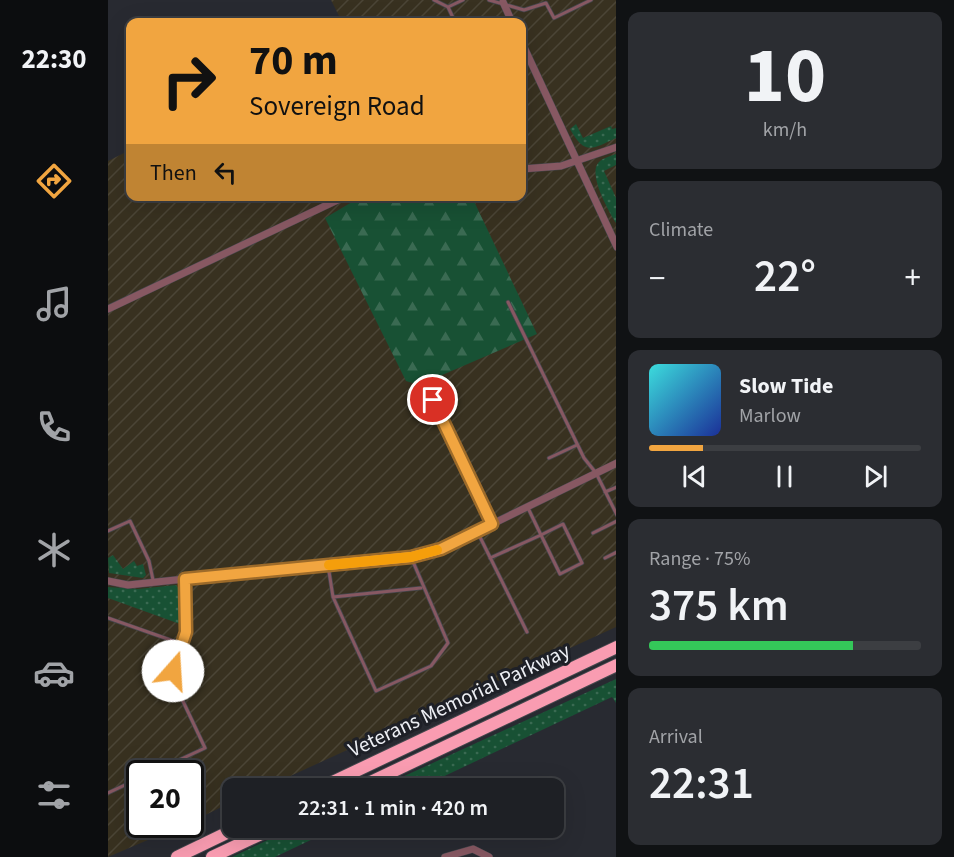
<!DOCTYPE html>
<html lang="en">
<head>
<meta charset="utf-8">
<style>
  :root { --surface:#1e2025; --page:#2b2d32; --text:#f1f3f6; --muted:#a1a3a7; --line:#3c3e42; --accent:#f1a540 }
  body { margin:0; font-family:"Source Sans 3",sans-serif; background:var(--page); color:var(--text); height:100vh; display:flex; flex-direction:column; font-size:22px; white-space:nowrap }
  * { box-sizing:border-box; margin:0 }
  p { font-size:20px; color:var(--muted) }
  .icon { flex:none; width:33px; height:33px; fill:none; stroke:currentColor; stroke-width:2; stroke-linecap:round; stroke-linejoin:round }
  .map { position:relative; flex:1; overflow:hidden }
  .panel { display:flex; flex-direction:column; gap:12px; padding:12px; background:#101214; width:338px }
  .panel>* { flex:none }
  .banner { position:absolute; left:18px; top:18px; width:400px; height:183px; border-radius:12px; box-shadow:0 6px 24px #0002,0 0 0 2px var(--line); background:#f1a540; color:#111; overflow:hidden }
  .speed { position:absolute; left:18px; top:760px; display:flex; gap:12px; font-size:30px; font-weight:700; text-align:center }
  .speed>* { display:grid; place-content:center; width:78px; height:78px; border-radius:50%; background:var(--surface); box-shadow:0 6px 24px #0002,0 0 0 2px var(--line); line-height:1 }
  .speed .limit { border:3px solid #111; border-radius:9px; background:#fff; color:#111 }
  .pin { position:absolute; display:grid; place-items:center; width:51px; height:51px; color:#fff; margin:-26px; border:3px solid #fff; border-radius:50%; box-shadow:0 2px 6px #0007 }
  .me { position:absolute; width:66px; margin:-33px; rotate:19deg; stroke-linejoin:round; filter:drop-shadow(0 0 4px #0008) }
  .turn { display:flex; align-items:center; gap:21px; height:126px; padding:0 24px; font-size:27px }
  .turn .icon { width:78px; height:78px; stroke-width:2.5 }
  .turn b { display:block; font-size:42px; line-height:51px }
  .then { display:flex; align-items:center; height:57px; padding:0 24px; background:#0003; gap:12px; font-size:22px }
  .big { font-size:45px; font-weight:600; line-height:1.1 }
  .panel .widget { flex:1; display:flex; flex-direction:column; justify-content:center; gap:9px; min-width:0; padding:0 21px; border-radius:12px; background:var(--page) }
  .panel .dial { align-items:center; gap:0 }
  .dial b { font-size:78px; line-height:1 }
  .song { display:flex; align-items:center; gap:18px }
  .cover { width:72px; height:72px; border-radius:9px; background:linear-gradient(135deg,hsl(180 70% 55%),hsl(230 70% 35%)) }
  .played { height:6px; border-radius:3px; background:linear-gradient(90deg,var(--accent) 20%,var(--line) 20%) }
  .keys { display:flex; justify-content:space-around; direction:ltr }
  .heat { display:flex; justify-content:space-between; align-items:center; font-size:33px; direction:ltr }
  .charge { height:9px; border-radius:4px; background:linear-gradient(90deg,#34c759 75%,var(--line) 0) }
  .trip { position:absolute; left:114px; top:778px; width:342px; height:60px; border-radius:12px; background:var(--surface); box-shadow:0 6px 24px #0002,0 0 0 2px var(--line); font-weight:600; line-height:60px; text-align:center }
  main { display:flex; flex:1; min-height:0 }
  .tab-bar { display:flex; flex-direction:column; width:108px; justify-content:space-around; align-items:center; background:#0c0d0f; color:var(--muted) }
  .tab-bar .icon { width:42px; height:42px }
  .tab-bar .on { color:var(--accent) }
  .tab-bar b { font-size:27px; color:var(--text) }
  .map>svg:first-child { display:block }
  .industrial { fill:url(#industrial-furrows) }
  .grass { fill:url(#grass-dots) }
  .forest { fill:url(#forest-firs) }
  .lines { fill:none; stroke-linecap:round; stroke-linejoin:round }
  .lane-casing { stroke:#44464c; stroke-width:4.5 }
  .street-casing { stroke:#44464c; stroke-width:8 }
  .highway-casing { stroke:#44464c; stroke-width:14 }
  .lane { stroke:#875862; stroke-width:3 }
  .street { stroke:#875862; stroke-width:7 }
  .highway { stroke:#f99cb1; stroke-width:12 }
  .route-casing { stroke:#9d6b2a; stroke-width:15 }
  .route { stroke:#f1a540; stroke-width:10 }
  .slow { stroke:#f59e0b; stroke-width:10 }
  .labels { text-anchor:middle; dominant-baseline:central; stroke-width:6; stroke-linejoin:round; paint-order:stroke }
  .street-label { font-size:21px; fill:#edeff4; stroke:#1e2027 }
</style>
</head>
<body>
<main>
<nav class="tab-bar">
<b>22:30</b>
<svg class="icon on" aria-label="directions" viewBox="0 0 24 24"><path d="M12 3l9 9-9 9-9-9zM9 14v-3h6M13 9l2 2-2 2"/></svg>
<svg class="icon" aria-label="music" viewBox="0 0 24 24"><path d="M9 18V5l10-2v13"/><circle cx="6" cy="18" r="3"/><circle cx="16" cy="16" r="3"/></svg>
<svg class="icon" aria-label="phone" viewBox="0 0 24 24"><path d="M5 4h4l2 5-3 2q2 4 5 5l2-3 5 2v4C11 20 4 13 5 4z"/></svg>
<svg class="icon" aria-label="climate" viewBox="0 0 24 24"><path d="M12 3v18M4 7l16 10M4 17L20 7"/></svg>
<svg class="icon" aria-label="car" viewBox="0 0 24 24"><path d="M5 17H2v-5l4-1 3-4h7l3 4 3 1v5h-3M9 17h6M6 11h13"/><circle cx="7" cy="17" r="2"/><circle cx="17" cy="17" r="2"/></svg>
<svg class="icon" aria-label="filters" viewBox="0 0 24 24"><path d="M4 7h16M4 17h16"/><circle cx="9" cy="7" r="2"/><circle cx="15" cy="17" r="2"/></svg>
</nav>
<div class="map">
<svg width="509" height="857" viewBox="0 0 509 857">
  <defs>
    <pattern id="industrial-furrows" width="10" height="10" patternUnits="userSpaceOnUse" patternTransform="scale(1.5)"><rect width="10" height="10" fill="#383120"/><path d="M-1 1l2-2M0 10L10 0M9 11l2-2" fill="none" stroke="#4b4536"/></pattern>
    <pattern id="grass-dots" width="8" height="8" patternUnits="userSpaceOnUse" patternTransform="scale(1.5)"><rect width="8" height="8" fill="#185134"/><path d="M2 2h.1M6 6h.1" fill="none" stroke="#3a6a52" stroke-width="1.8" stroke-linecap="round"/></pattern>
    <pattern id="forest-firs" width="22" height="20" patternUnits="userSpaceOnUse" patternTransform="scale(1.5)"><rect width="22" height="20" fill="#185134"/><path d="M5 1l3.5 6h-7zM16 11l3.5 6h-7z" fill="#3a6a52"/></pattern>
  </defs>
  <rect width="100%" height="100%" fill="#282a31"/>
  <path class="industrial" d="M223 0H508V627L154 789H124V802L83 822 82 774H32V825H75L0 857V161L22 150V196H414V22H234Z"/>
  <path class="grass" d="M468 124 475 138 503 126 504 129 508 128V138C484 149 477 156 462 129Z
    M508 154V165L496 171 508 198V223C501 212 479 173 491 162 495 158 503 156 508 154Z
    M5 555 15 569 26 561 29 566 35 564 38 575 35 578 1 573 0 558Z
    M68 585C79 598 78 617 73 633L72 624 0 598V587L30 589Z
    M508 679V703L504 697 309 789H268Z
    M185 828H228L167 857H124Z"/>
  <path class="forest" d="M261 197H364L429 334 311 385 298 381 217 218 249 199Z"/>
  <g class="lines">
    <g class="lane-casing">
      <path id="lane" d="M326 0 340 7
        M381 0 416 10 438 3 446 18 483 0
        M347 22 340 7 355 0
        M400 302 476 458 488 473 509 515
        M325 400 383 522
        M441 458 469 445
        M497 492 509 487
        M455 524 474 563 452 574 433 535Z
        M0 531 22 521 41 561 45 580
        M369 531 419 632
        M485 533 509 521
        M382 558 433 535 420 508
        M497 558 509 552
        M220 565 225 597 268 691 323 666 340 643 303 557
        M225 597 313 588
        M0 618 74 644
        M41 774 97 748 65 680 67 662 78 632 77 581
        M0 793 32 778"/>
    </g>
    <g class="street-casing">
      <path id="street" d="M395 2 404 22
        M414 43 509 247
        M414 169 453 166 509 147
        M0 309 238 196
        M0 581 20 585 316 554 333 549 509 463
        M337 857 365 849 381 857"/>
    </g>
    <g class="highway-casing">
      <path id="highway" d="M210 789 509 647
        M248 789 509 665
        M69 857 129 828
        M104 857 166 828"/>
    </g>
    <use href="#lane" class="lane"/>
    <use href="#street" class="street"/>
    <use href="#highway" class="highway"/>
  </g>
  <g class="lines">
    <g class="route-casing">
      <path id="route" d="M65 671 78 632 77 579 303 557 333 549 384 524 325 400"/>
    </g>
    <use href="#route" class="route"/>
    <path class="slow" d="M221 565 303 557 329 550"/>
  </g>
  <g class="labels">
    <g class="street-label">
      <text transform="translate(351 700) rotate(-25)">Veterans Memorial Parkway</text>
    </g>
  </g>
</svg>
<div class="speed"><div class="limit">20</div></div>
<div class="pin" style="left:325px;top:400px;background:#d93025"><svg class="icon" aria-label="arrive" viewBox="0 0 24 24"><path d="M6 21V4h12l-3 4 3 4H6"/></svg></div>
<svg class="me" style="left:65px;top:671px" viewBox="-20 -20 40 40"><circle r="19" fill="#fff"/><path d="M0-13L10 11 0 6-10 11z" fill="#f1a540"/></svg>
<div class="trip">22:31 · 1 min · 420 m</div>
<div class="banner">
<div class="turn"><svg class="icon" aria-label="right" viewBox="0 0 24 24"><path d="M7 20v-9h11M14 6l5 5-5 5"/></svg><div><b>70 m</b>Sovereign Road</div></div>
<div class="then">Then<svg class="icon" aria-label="left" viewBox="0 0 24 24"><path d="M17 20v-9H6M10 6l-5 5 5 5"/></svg></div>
</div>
</div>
<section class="panel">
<div class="widget dial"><b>10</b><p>km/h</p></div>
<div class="widget"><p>Climate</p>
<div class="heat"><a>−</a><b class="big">22°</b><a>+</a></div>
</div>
<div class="widget">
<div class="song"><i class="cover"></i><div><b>Slow Tide</b><p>Marlow</p></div></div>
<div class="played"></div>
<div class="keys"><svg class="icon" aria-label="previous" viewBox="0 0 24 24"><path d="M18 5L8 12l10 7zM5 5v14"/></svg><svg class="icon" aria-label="pause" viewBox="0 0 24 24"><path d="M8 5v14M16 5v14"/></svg><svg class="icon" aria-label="next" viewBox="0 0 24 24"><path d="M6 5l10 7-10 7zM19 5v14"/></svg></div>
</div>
<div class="widget"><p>Range · 75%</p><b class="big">375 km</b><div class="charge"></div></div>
<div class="widget"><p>Arrival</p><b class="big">22:31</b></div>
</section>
</main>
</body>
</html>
